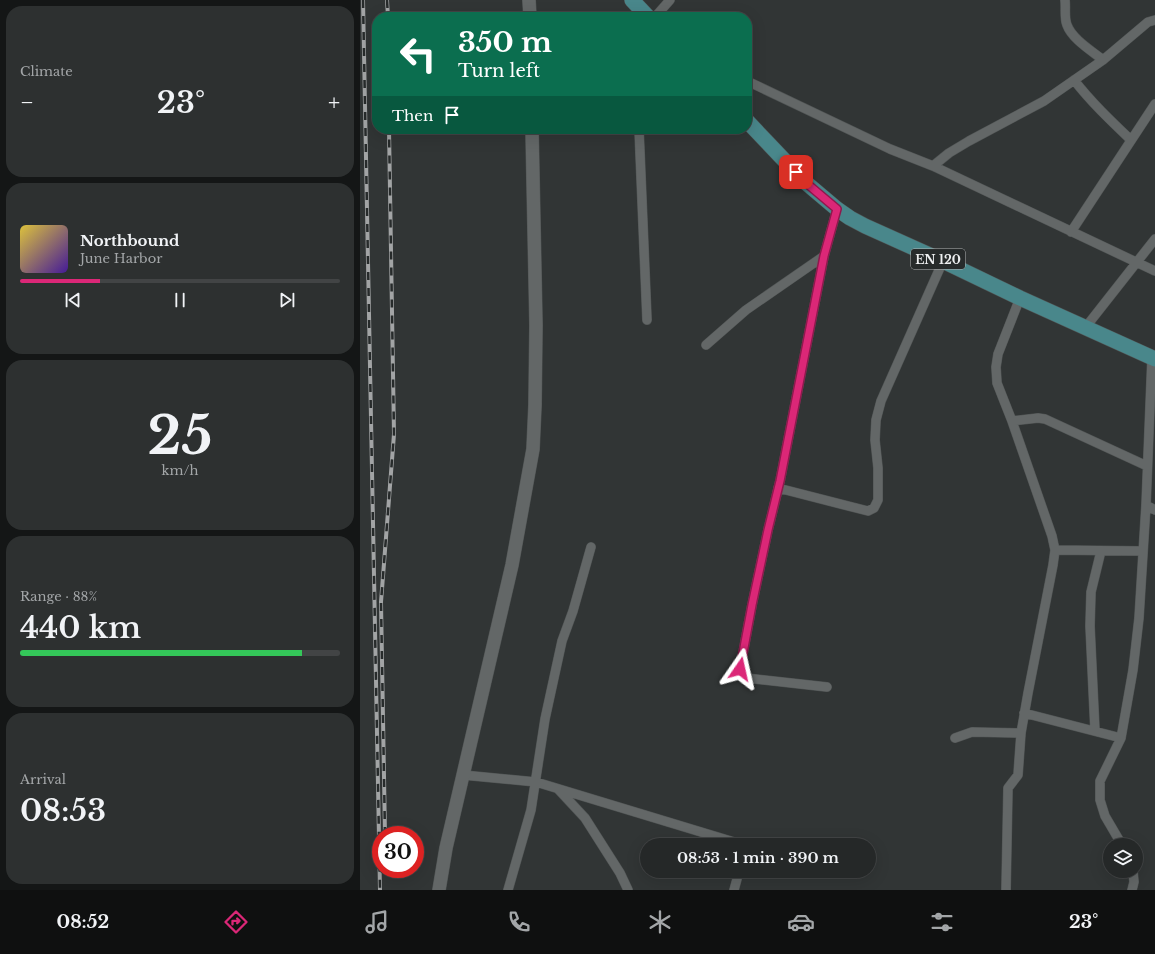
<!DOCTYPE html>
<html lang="en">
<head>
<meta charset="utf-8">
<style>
  :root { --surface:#252828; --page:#2d3030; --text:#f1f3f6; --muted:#a3a6a8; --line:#424445; --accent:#db2777 }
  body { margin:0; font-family:"Libre Baskerville",serif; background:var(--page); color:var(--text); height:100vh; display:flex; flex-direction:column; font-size:15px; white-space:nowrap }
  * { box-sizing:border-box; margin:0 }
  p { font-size:13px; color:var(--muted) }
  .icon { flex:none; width:22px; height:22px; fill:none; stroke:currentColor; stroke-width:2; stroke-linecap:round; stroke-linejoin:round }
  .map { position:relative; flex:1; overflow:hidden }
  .panel { display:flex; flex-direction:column; gap:6px; padding:6px; background:#141616; width:360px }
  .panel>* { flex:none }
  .banner { position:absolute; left:12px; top:12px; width:380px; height:122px; border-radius:16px; box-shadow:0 4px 16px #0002,0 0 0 1px var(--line); background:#0b6e4f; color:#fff; overflow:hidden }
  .fabs { position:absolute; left:743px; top:838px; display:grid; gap:8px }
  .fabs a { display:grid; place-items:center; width:40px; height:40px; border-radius:50%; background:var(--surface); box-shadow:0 4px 16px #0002,0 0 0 1px var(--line); font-size:20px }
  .speed { position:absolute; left:12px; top:826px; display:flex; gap:8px; font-size:20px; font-weight:700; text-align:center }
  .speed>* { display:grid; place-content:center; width:52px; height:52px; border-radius:50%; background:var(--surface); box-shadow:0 4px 16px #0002,0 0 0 1px var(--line); line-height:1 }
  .speed .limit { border:6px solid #d22; background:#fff; color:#111 }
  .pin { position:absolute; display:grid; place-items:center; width:34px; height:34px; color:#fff; margin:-17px; border-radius:8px; box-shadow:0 2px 6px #0006 }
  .me { position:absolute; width:44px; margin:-22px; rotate:11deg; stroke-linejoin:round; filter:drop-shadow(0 0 3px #0008) }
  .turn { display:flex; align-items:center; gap:14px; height:84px; padding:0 20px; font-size:18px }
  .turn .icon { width:52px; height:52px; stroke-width:2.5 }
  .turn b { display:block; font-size:28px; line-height:34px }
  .then { display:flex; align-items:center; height:38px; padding:0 20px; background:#0003; gap:8px; font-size:15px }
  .big { font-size:30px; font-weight:600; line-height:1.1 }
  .panel .widget { flex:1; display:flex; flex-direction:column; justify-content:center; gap:6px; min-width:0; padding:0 14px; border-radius:16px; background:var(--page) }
  .panel .dial { align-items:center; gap:0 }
  .dial b { font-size:52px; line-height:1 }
  .song { display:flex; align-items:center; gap:12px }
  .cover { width:48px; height:48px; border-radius:6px; background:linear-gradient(135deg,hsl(50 70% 55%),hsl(260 70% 35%)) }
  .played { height:4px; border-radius:2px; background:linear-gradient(90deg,var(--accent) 25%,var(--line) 25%) }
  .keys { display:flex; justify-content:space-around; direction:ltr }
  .heat { display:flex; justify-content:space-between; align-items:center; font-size:22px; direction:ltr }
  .charge { height:6px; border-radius:3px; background:linear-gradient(90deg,#34c759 88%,var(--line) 0) }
  .trip { position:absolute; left:280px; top:838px; width:236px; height:40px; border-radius:20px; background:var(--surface); box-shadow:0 4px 16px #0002,0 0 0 1px var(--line); font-weight:600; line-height:40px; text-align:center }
  .tab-bar { display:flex; height:64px; justify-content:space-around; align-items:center; background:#0f1010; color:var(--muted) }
  .tab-bar .icon { width:28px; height:28px }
  .tab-bar .current { color:var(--accent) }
  .tab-bar b { font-size:18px; color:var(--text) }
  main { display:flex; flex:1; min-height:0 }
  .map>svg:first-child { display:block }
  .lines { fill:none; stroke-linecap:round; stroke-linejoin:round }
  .street-casing { stroke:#505454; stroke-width:10 }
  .secondary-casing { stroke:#505454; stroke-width:14 }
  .primary-casing { stroke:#505454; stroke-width:16 }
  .street { stroke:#636767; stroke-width:9 }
  .secondary { stroke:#636767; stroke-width:13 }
  .primary { stroke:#49878b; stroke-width:15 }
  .rail-casing { stroke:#a2a4a5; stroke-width:4 }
  .rail { stroke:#272b2b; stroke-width:2.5; stroke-dasharray:8; stroke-linecap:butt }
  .route-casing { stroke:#8e194d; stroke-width:10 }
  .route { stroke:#db2777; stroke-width:7 }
  .labels { text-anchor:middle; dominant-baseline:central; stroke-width:4; stroke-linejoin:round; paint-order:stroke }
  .shield { fill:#272b2b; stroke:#b2b4b5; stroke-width:1 }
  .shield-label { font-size:12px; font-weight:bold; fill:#edeff0 }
</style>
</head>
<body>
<main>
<section class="panel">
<div class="widget"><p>Climate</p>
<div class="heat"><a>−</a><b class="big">23°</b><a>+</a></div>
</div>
<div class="widget">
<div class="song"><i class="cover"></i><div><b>Northbound</b><p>June Harbor</p></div></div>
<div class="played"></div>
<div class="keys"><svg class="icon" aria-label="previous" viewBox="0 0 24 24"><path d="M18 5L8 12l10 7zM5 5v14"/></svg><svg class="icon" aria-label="pause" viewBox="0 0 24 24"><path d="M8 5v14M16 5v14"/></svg><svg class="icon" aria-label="next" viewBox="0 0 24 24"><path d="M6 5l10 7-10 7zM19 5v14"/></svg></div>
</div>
<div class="widget dial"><b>25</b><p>km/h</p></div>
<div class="widget"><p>Range · 88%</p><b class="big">440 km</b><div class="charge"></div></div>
<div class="widget"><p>Arrival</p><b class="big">08:53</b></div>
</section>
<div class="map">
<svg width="795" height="890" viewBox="0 0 795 890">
  <rect width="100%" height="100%" fill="#313535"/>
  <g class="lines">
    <g class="street-casing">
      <path id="street" d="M705 0C706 8 704 18 707 25 712 39 732 51 743 60
        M295 17 310 0
        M714 80C731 102 751 121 771 140
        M387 81 530 149 573 166 795 271
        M279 129 287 320
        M573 166 589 153 609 141 684 101 743 60 788 22 795 20
        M711 232 795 104
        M725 328 795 239
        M346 345 386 310 464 256
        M652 421 678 418 685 419 787 466
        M418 488 508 511 514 508 518 500V468L515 440 516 420 521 401 583 261
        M786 505 795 510
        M695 550 783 551
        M467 687 386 678 380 669 392 605 408 530 420 481 464 256 477 209
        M664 713 761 738
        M735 731 730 626 731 592 741 551
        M595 738 612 732 661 733
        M103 775 176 782 374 842 396 845
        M198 789 225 818 260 873 268 890
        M762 845 745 816 740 800V781L761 738 773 670 779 618 786 505 792 357
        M148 890 171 810 185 719 202 641 213 611 231 547
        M374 890 377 879 375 871
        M646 890 648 788 658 775 661 733 668 693 693 565 695 550 692 536 652 421 637 383 636 367 638 354 660 298
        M772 890 774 882 773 871"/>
    </g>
    <g class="secondary-casing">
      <path id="secondary" d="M169 0 170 17
        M79 890 86 848 152 565 173 449 175 405 176 325 172 129"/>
    </g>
    <g class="primary-casing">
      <path id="primary" d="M272 0 288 17
        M387 121 445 182 477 209 490 218 505 226 583 261 660 298 795 359"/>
    </g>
    <use href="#street" class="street"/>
    <use href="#secondary" class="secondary"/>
    <use href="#primary" class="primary"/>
    <g class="rail-casing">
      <path id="rail" d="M3 0 20 890
        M27 0 28 17
        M25 835 21 602 34 434 29 129"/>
    </g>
    <use href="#rail" class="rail"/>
  </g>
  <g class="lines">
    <g class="route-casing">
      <path id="route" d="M380 669 392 605 408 530 420 481 464 256 477 209 445 182 436 172"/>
    </g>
    <use href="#route" class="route"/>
  </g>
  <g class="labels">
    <rect class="shield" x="551" y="249" width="54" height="20" rx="3"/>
    <g class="shield-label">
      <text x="578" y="259">EN 120</text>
    </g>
  </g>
</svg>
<div class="fabs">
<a><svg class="icon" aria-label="layers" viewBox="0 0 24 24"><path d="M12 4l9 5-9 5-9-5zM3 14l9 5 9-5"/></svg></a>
</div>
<div class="speed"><div class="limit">30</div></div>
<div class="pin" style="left:436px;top:172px;background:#d93025"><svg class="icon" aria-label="arrive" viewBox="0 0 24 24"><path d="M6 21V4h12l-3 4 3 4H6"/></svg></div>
<svg class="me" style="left:380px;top:669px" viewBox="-20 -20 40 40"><path d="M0-17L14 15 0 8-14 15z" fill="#db2777" stroke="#fff" stroke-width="4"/></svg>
<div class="trip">08:53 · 1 min · 390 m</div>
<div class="banner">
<div class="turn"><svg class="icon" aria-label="left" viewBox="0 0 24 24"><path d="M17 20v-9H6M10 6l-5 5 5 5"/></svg><div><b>350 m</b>Turn left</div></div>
<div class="then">Then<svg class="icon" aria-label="arrive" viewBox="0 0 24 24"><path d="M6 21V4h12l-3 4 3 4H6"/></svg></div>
</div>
</div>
</main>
<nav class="tab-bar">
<b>08:52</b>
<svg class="icon current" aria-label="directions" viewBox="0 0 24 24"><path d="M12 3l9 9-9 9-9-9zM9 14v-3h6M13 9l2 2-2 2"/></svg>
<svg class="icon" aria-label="music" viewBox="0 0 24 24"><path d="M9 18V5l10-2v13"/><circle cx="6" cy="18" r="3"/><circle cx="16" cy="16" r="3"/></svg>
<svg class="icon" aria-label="phone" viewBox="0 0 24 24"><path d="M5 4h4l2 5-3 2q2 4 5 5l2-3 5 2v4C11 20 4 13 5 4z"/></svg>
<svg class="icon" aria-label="climate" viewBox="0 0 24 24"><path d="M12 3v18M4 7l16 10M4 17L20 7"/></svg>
<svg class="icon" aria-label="car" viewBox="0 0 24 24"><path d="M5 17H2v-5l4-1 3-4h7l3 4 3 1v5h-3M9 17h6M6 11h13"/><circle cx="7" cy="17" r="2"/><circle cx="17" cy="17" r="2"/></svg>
<svg class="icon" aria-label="filters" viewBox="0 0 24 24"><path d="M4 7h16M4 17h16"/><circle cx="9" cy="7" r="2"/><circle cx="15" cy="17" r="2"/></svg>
<b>23°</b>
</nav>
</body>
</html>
